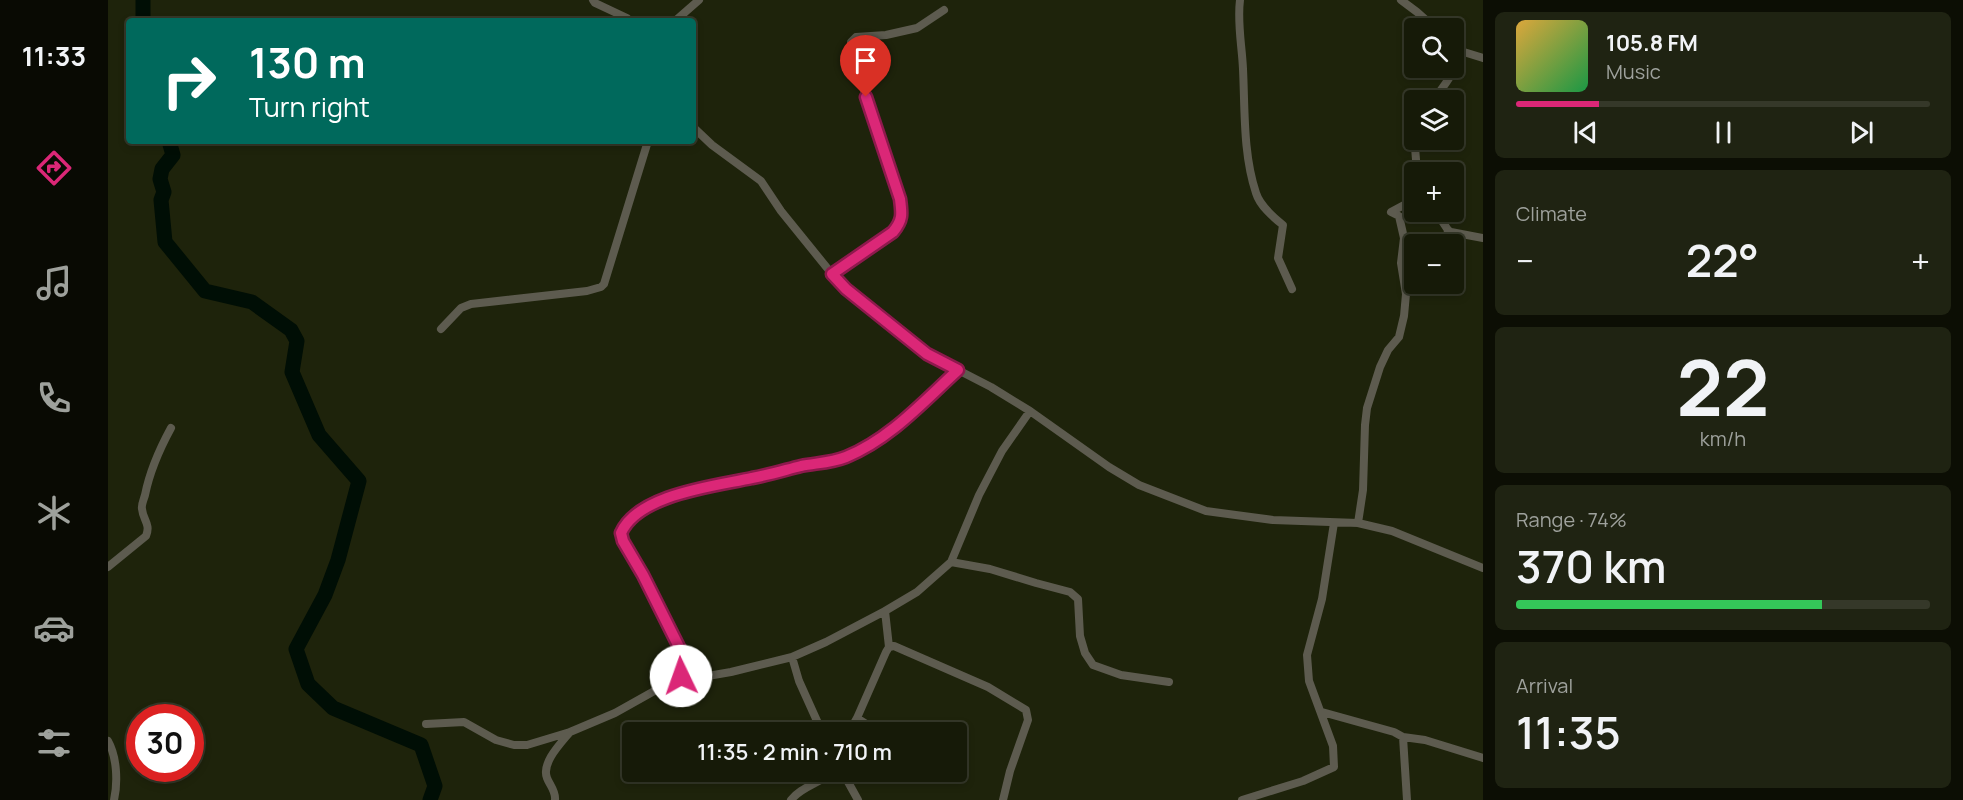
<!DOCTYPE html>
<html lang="en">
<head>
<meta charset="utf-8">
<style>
  :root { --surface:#161a08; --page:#1f2312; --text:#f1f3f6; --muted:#9ea19c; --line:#353829; --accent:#db2777 }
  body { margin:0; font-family:Manrope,sans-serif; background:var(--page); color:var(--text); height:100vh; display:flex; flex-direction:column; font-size:22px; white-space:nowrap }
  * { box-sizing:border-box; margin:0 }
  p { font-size:20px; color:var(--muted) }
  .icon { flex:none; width:33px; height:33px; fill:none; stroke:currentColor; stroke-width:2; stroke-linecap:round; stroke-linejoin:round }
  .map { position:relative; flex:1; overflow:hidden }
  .side { display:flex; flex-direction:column; gap:12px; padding:12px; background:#0c0e04; width:480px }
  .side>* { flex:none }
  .top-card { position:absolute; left:18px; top:18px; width:570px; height:126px; border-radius:6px; box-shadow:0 3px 9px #0003,0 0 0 2px var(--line); background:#00695c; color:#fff; overflow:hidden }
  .buttons { position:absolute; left:1296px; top:18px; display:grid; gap:12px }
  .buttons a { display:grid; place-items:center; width:60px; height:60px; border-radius:6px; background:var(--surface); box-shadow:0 3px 9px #0003,0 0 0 2px var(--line); font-size:30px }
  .speed { position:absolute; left:18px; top:704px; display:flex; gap:12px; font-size:30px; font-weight:700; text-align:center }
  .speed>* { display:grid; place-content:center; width:78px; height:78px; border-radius:50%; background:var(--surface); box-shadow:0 3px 9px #0003,0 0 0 2px var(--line); line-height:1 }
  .speed .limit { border:9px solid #d22; background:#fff; color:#111 }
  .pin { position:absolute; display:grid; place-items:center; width:51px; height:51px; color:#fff; margin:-62px -26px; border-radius:50% 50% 50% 0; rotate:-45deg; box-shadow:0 0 6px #0007 }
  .pin .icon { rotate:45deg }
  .me { position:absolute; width:66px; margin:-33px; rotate:357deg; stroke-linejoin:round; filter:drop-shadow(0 0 4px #0008) }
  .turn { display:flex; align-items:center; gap:21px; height:126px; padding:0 24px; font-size:27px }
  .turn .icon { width:78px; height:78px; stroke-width:2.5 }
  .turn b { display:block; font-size:42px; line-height:51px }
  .big { font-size:45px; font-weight:600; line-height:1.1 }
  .side .tile { flex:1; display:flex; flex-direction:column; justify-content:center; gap:9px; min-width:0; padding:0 21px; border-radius:9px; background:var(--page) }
  .side .dial { align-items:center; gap:0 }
  .dial b { font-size:78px; line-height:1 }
  .song { display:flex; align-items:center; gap:18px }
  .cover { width:72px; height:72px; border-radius:9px; background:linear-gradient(135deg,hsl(40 70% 55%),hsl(140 70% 35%)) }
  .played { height:6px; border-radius:3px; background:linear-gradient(90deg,var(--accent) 20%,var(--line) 20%) }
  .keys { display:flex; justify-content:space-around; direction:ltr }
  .heat { display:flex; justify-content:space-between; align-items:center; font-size:33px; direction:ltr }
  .charge { height:9px; border-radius:4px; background:linear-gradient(90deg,#34c759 74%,var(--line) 0) }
  .trip { position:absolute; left:514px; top:722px; width:345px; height:60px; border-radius:6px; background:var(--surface); box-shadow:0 3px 9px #0003,0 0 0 2px var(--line); font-weight:600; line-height:60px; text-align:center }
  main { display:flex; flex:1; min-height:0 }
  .dock { display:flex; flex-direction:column; width:108px; justify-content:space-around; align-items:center; background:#090a03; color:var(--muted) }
  .dock .icon { width:42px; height:42px }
  .dock .on { color:var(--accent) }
  .dock b { font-size:27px; color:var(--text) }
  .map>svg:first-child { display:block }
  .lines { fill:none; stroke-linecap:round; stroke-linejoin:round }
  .river { stroke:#000e05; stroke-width:15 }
  .street { stroke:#5d5b4f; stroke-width:8 }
  .route-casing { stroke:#8e194d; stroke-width:15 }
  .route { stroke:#db2777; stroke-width:10 }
</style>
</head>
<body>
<main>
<nav class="dock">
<b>11:33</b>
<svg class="icon on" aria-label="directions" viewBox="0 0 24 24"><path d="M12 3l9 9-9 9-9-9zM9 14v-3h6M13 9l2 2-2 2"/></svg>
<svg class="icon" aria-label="music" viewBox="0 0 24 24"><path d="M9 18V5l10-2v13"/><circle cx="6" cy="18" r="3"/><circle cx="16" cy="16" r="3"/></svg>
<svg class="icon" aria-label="phone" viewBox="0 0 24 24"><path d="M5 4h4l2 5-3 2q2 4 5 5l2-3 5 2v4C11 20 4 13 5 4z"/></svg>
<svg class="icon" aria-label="climate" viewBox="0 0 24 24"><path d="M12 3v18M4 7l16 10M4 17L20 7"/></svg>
<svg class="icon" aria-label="car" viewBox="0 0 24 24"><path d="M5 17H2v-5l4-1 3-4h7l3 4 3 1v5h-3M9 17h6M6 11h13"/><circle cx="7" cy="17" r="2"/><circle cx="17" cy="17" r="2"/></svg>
<svg class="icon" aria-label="filters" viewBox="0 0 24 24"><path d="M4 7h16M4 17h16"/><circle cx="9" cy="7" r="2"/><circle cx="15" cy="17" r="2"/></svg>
</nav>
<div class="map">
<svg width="1375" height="800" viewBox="0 0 1375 800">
  <rect width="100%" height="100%" fill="#1e230b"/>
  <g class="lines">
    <path class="river" d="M35 0V21
      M61 141 65 155 54 169 52 179 56 192 53 200 57 242 97 291 144 302 183 330 189 341 184 372 211 435 251 481 230 560 217 595 188 649 200 684 225 708 313 745 327 786 322 800"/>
    <path class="street" d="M485 0 487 3 519 18 522 21
      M1132 0C1129 23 1134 46 1135 69 1137 110 1135 154 1148 193 1152 206 1165 217 1175 225L1170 258 1184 289
      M1293 0 1309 12 1327 28
      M567 21 591 0
      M1346 49 1375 58
      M1326 100C1334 86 1352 71 1346 53
      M585 127 604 145 653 181 673 211 724 274 738 289 819 354 883 387 922 411 1001 467 1031 485 1098 511 1165 520 1250 523 1284 531 1375 568
      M1306 135 1309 172
      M1328 212 1340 230 1343 232 1375 238
      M1338 244 1340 230
      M724 274 785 232C795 220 794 214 791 199L746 59 743 42 748 37 778 35 809 28 836 10
      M1332 291 1333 284
      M333 329 353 308 363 304 479 291 493 287 496 284 540 141
      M1250 523 1255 490 1257 425 1259 408 1272 367 1280 350 1291 337 1296 316 1298 294 1293 263 1296 238 1291 216 1283 212 1296 205 1306 203
      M843 562 882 569 928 583 962 592 970 599 972 636 977 653 985 665 1013 675 1061 682
      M0 567 38 536C43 524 35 520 34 509 33 505 36 499 37 495 42 470 51 450 63 428
      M781 647 786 646 880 687 918 710 920 720 902 771 895 800
      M684 657 691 681 714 732
      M573 676 576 664 574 653 535 575 515 541 513 533C531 494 607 486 644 478 661 475 677 470 693 466 709 463 723 463 738 457 782 439 815 402 850 370
      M1214 712 1286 732 1295 737 1317 740 1375 758
      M749 718 771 732
      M318 724 356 722 388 740 406 745H419L462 732 507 713 573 676 594 677 623 672 684 657 718 642 777 611
      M741 732 749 718 778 652 781 647 777 611 809 592 843 562 871 495 894 451 922 411
      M1295 737 1299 800
      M0 741C9 757 10 782 6 800
      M734 771 750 800
      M798 777 801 771
      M447 800C448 791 442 786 439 778 433 763 453 743 462 732
      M683 800C694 786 712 784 725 771
      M1134 800 1195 781 1226 767 1225 746 1201 681 1199 655 1214 599 1226 523"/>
  </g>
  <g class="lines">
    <g class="route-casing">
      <path id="route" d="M573 676 576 664 574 653 535 575 515 541 513 533C530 494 608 486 644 478 661 475 677 470 693 466 708 463 723 463 738 457 782 439 815 402 850 370L819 354 738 289 724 274 785 232C795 220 794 214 792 199L758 97"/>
    </g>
    <use href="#route" class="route"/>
  </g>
</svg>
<div class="buttons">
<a><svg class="icon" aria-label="search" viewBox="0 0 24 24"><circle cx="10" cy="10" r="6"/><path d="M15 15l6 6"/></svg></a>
<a><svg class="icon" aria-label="layers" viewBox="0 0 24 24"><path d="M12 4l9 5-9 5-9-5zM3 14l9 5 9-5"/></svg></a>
<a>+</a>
<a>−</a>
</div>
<div class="speed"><div class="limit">30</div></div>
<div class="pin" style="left:758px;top:97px;background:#d93025"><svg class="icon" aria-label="arrive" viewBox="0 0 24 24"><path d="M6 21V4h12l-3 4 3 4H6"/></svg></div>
<svg class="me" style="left:573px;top:676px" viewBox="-20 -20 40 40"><circle r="19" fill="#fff"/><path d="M0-13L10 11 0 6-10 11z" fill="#db2777"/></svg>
<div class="trip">11:35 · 2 min · 710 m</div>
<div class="top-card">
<div class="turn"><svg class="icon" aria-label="right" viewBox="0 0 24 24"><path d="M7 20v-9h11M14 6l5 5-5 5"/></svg><div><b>130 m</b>Turn right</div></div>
</div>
</div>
<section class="side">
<div class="tile">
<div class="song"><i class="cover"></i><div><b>105.8 FM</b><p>Music</p></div></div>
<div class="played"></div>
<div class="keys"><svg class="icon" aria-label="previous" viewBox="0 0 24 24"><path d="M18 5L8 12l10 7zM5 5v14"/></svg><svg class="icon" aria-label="pause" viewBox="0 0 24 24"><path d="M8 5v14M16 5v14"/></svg><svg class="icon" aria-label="next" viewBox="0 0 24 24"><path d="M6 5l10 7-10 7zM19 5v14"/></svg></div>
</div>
<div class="tile"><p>Climate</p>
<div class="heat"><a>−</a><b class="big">22°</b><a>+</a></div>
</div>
<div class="tile dial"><b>22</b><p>km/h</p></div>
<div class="tile"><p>Range · 74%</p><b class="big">370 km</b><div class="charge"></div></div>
<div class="tile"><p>Arrival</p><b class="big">11:35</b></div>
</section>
</main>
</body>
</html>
